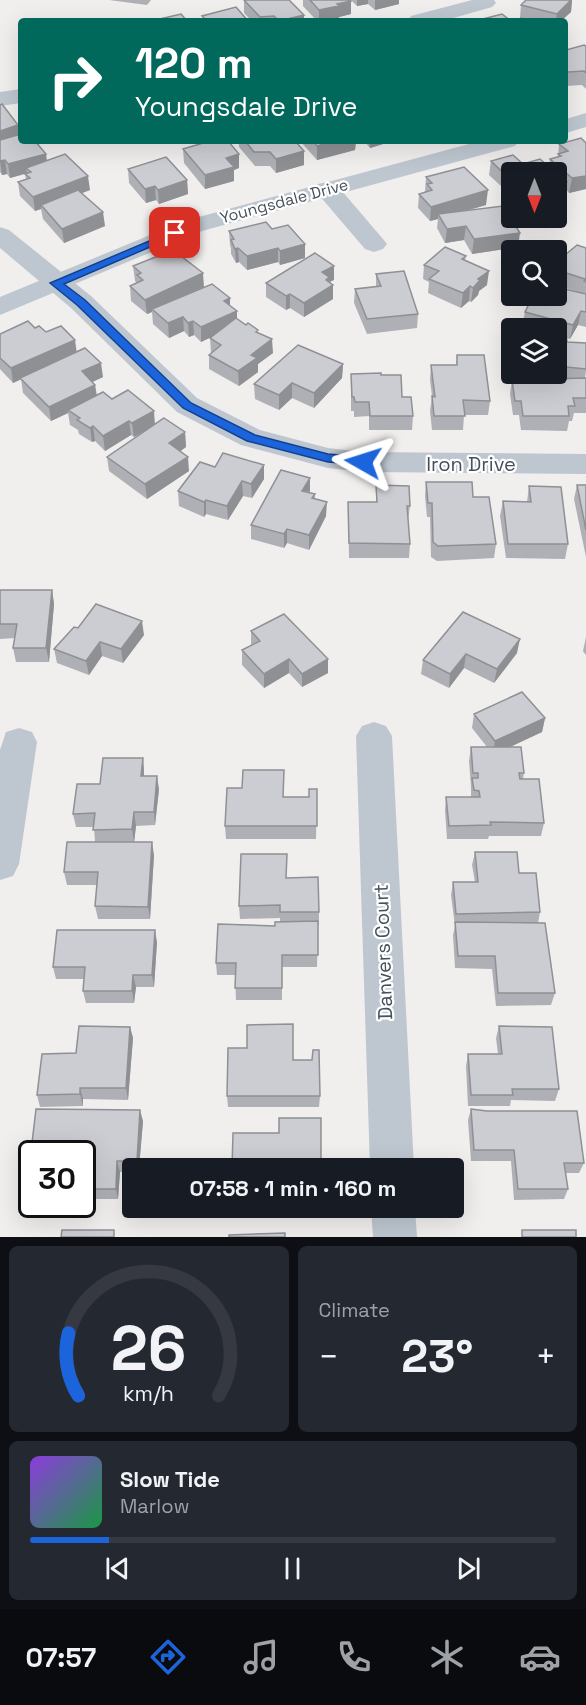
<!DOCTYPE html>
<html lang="en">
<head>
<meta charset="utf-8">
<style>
  :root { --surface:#171b24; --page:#242831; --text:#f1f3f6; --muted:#9ea1a6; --line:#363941; --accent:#1c64dc }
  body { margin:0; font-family:"Space Grotesk",sans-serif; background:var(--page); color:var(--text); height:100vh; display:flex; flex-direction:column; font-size:22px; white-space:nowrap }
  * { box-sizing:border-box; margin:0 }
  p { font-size:20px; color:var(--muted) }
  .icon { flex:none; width:33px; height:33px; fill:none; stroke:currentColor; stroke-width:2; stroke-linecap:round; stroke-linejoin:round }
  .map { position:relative; height:1237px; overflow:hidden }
  .side { display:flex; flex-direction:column; gap:9px; padding:9px; background:#0d0f14; flex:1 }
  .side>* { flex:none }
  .banner { position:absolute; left:18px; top:18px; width:550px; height:126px; border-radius:6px; box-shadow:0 6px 24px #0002; background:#00695c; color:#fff; overflow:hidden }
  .needle { width:39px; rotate:180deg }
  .tools { position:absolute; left:501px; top:162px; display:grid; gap:12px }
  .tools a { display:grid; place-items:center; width:66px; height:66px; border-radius:6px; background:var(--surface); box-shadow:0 6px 24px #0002; font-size:30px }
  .speed { position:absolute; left:18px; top:1140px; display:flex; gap:12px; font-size:30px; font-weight:700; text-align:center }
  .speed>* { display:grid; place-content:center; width:78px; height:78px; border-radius:50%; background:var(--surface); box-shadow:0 6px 24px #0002; line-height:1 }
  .speed .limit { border:3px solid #111; border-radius:9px; background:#fff; color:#111 }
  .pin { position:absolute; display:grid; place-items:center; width:51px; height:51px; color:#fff; margin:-26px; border-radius:12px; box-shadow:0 3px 9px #0006 }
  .me { position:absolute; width:66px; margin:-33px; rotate:276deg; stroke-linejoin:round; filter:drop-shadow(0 0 4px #0008) }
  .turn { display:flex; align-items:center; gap:21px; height:126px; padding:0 18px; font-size:27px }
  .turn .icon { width:78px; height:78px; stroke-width:2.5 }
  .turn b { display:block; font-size:42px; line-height:51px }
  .big { font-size:45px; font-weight:700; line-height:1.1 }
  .side .card { flex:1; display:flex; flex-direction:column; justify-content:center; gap:9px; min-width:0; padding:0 21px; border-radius:9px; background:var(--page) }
  .side .dial { align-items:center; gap:0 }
  .dial svg { height:156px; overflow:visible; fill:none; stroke:var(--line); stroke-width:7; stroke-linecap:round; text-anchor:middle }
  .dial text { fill:var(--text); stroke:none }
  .song { display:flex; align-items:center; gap:18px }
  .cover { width:72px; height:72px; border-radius:9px; background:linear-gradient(135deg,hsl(270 70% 55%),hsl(140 70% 35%)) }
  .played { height:6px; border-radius:3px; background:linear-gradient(90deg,var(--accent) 15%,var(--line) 15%) }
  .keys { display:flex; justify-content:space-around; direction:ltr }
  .heat { display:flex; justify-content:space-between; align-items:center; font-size:33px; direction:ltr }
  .side .tiles { flex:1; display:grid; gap:9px; grid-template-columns:1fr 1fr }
  .card:last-child { grid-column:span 2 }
  .trip { position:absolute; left:122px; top:1158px; width:342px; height:60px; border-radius:6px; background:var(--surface); box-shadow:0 6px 24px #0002; font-weight:700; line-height:60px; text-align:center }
  .dock { display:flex; height:96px; justify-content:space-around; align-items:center; background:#090b0e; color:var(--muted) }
  .dock .icon { width:42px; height:42px }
  .dock .selected { color:var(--accent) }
  .dock b { font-size:27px; color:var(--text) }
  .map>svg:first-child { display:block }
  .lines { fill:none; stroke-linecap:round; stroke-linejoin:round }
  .minor { fill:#bec7d0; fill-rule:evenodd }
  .tertiary { fill:#bec7d0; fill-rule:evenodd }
  .wall { fill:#afb0b5 }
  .shaded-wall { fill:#8e9094 }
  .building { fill:#cbcdd3; stroke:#8e9094; stroke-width:1.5 }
  .route { fill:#1c64dc; stroke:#12418f; stroke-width:1.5 }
  .labels { text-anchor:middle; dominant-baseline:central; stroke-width:4.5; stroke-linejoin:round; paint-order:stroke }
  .far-street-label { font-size:16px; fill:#46505b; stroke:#fff }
  .street-label { font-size:20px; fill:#46505b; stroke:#fff }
</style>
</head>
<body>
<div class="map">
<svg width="586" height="1237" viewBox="0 0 586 1237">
  <rect width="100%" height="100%" fill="#f1eeee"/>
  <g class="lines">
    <path class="minor" d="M472 0H494L496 3 492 7 443 21H408L411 16Z
      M21 89V103L0 106V92Z
      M327 182 336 184 383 239 387 244 383 249 374 252 365 249 318 194 315 189 318 184Z
      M0 227 9 230 91 296 197 398 260 430 328 448 363 452 586 454V474L363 472 328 468 241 445 177 412 71 308 0 248Z
      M374 722 386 726 392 736 414 1168H370L356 736 362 726Z
      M19 728 32 732 37 742 19 864 13 876 0 880V750L6 732Z
      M371 1208H415L417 1237H373Z"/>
    <path class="tertiary" d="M586 113V127L566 133V119Z
      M480 141H519L515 146 202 231 0 315V297L184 221Z"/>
  </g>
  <path class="wall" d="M109 0H151L147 5Z
    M244 0 304 15V21H252L244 13Z
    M303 0H350L351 14 339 17 338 19 329 21H317L303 6Z
    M351 0H399V4L375 10 368 4 357 6Z
    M526 0H572L571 12 561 21H530L522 19 525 21H479V20L511 21 521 19 520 18 521 5Z
    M586 46V89L582 85 566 86V50Z
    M0 105 18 125 19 134 47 161 90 190 82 193 105 226 64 243 43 219 41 209 35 211 20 196 18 182 26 179 25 174 10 178 7 174 2 175 0 172Z
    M239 141H295L304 151V165L276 173 270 166H255L239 147Z
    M300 141H356L355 150 317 160Z
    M364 141H393L370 148Z
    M586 143V189L569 193 566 189 565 196 556 199V172H512V196L489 175 491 161 549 167 550 159 558 157 559 144Z
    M183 149 239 168 234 170V181L205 189 184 163Z
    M128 169 187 180 188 194 159 204 156 200 146 203 129 183Z
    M426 177 486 205 466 211 518 247 472 254 464 240 445 243 437 228 438 219 430 221 418 208 419 194 425 192Z
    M272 229 305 244V258L280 265 278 262 247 270 239 262 236 263 231 254V248L230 245 229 231Z
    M586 248V327L578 325 570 339 567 338V342L586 343V371L585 378H586V413H574L572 421H569L567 431 521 430 519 415H513L510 394 512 380 542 379 520 377 519 374H556V328H530L522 326 525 312 582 293 556 285 557 275 559 260Z
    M466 256 465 261 487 285 479 291 478 295 471 302 469 301 461 308 428 293 429 282 423 279 424 265Z
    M133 266 204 287 237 311V319L258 333 273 353 258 364V372L239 386 209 369V355L211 353 210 338 211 337 201 342 194 335 189 337 184 331 169 338 153 324 152 312 147 314 131 301 130 286 137 283 135 281Z
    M376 274 418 314 417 328 367 334 354 303 355 289 376 287Z
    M334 280 330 282 333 285V299L304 317 290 308 286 310 266 297V283Z
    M35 328 46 332 77 352 103 377 92 382 95 385 97 395 112 399 155 424 185 432 186 447 180 451 189 471 147 499 109 471 107 457 149 428 134 437 131 435 105 451 95 441 92 442 79 434 78 430 70 425 68 413 51 421 23 393 21 379 13 383 0 369V334Z
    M457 355 490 401 488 415H464L463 430H432L430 411 432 396 430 380 431 365H456Z
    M343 364 342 378 314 408 292 398 279 410 255 399 254 384Z
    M351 374 381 375 402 397 413 416 412 430H369V416L354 417V411H351Z
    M215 467 264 479 252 498 243 496 228 520 206 514 204 517 179 506 178 491Z
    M426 482 473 497 496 544 494 558 437 561 431 557 430 517H427L425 496Z
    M376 485 410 506 408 520 410 544 409 558H349L348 502H376Z
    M577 485H586V557L574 499Z
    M529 486 568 544 565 559 506 558 500 516 503 501 527 502Z
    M310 493 315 494V499L326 516 309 550 287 543 284 548 251 539V525Z
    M0 590H52L54 604 49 662H16L13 648 15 638 0 639Z
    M463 612 517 653 494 683 464 668 449 688 421 674 423 660Z
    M78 628 144 635 123 663 102 656 89 675 57 663 54 649Z
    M251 631 328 659V673L302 687 289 673 264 688 242 665V650L251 645Z
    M586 637V655L583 651Z
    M474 714 545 718 542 732 509 747 524 773 523 779 544 823 541 836H489L488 839H447L445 811 446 797H471V787L469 761 471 747H487L472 728Z
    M143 758 144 771V776L159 789 155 825 136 826 134 842 154 855 150 919H98L95 906 97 885H67L64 872 95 842 94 827H76L73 814 100 784Z
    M317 789 316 839H226L225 826 284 797H309Z
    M475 852 519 873 540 912 538 923 555 993 551 1005 496 1006 492 969 455 968 453 935 455 926 451 895 453 882H475L472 865Z
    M286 878 319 912V925H318L317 967H282V1000H236L235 975H217L216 963 275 926 280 922V918L240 919 239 906Z
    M157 942 154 987H136L134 1003H86L83 991 84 979H56L53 967Z
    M499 1026 559 1089 555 1101 511 1100 510 1106H468L466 1066 468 1054H498L496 1038Z
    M130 1027 133 1038 128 1100 83 1099V1106L40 1107 37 1095 76 1053Z
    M293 1060 320 1096 319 1107H228L227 1096Z
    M36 1109 143 1121 139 1168H132V1172H120L118 1199H82V1154H32V1165L30 1160Z
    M471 1109 584 1163 579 1173H566L568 1189 564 1199 514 1200 511 1161H471L468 1120Z
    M279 1118 321 1168H232L279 1133Z"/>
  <path class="shaded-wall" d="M357 0H368V4L357 6Z
    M375 0H399V4L375 10Z
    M571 0H572L571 12 561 21H556L557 14Z
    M351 1V14L339 17 338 19 329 21H319V10Z
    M304 15V21H279Z
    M18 125 20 139 0 145V131Z
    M335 141H356L355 150 317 160V146Z
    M370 141H393L370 148Z
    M304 151V165L276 173V159Z
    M46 154 48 168H26L27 173 10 178 8 164Z
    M239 154V168L234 170V181L205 189V175L226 158Z
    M5 160 7 174 2 175 0 161Z
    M88 176 90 190 43 208 41 205V209L35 211 33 197Z
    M586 176V189L569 193 572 178Z
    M187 180 188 194 159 204 158 190Z
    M567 182 565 196 556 199V185Z
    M155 186 156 200 146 203 145 189Z
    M488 190 486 205 440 218 438 214V219L430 221 431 207Z
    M103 212 105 226 64 243 62 229Z
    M466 226 464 240 445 243 447 229Z
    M520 233 518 247 472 254 474 239Z
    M305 244V258L280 265V251Z
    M238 248 239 262 236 263 235 249Z
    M278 248V262L247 270V256Z
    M334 266V280L329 282 333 285V299L304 317V303L322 272Z
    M489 271 487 285 479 291 478 295 471 302 473 288 478 279Z
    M203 273 204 287 152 309V312L147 314 145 300Z
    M470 286 469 301 461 308 463 293Z
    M290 294V308L286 310V296Z
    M230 298V312L224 301Z
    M237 311V325L201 342V327Z
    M581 311 578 325 570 339 573 325Z
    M183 317 184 331 169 338 168 323Z
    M193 321 194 335 189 337 188 323Z
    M272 339 273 353 258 364V372L239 386 238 371 251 355Z
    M75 340 77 354 13 383 11 368Z
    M101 363 103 377 84 386 82 371Z
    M343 364 342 378 314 408V393Z
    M292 383V398L279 410V395Z
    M95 385 97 400 68 410V413L51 421 49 407Z
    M154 411 155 425 134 437 132 423Z
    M129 421 131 435 105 451 103 436Z
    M93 426 95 441 92 442 90 428Z
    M185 432 186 447 171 458 169 443Z
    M188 457 189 471 147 499 145 484Z
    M264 465V479L252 498 251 484Z
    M310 478V492L302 491Z
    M242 481 243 496 228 520 227 506Z
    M206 500V514L204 517V502Z
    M327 502 326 516 309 550V535Z
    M287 529V543L284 548V534Z
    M52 590 54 604 49 662 46 648Z
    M142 621 144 635 123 663 121 649Z
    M520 639 517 653 494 683 497 669Z
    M100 642 102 656 89 675 86 661Z
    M466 654 464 668 449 688 450 674Z
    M289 659V673L264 688V674Z
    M328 659V673L302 687V674Z
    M545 718 542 732 493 755 495 741Z
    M143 758 144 771 143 789 141 776Z
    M157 776 159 789 155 825 154 812Z
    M134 812 136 826 134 843 132 829Z
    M152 842 154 855 150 919 148 907Z
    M155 930 157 942 154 987 152 975Z
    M133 975 136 987 134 1003 132 991Z
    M130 1027 133 1038 128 1100 126 1088Z
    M80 1088 83 1099V1106L80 1094Z
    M140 1110 143 1121 139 1168H138L137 1161Z
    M117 1161 120 1172 118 1199 116 1189Z"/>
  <path class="building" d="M244 0H289L304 15 279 21 274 16 260 17Z
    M310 0H350L351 1 337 4 339 6 319 10Z
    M526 0H571L557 14 521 5Z
    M236 7 248 21H207L202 16Z
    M181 14 187 21H151Z
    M502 14 511 21 522 18 525 21H480L479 20Z
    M584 45 586 46V73L584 71 568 72 566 70V50Z
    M2 104 18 125 0 131V105Z
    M21 134V141H35L46 154 8 164 5 160 0 161V140Z
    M581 138 586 143V176L572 178 550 159 561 156 558 154 568 151 559 144Z
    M210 141H228L239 154 226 158 234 167 205 175 183 149Z
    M245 141H295L304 151 276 159 270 152H254Z
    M313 141H335L317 146Z
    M65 154 88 176 33 197 18 182 30 178 25 174 31 172 26 168Z
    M513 155 523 164 540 159 555 172H512V181L491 161Z
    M166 157 187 180 158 190 155 186 145 189 128 169Z
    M464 167 488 190 431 207 419 194 432 190 427 184 432 183 426 177Z
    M556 173 567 182 556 185Z
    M78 190 103 212 62 229 41 205Z
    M503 206 520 233 474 239 466 226 447 229 438 214Z
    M266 222 272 229 288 225 305 244 280 251 278 248 247 256 238 248 235 249 231 240 234 239 229 231Z
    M577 245 586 248V282L584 281 585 279 557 270 562 262 559 260Z
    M445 247 466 256 462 259 489 271 478 279 480 280 473 288 470 286 463 293 429 279 439 271 424 265Z
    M173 250 203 273 145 300 130 286 143 280 137 275 141 273 133 266Z
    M315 253 334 266 322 272 329 277 326 280 333 285 304 303 290 294 286 296 266 283Z
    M404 271 418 314 367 319 355 289 381 286 376 274Z
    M212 284 230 298 224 301 237 311 201 327 193 321 188 323 183 317 168 323 152 309Z
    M556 287 586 294V312L581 311 573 325 525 312 533 296H556Z
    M236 318 246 325 248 323 258 330 256 332 272 339 251 355 257 358 238 371 209 355 221 345 210 338Z
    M28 321 35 328 39 326 46 332 61 326 75 340 11 368 0 358V334Z
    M556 332 566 333 567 342 586 343V369L556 366Z
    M298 345 343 364 314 393 292 383 279 395 254 384Z
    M85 348 101 363 82 371 95 385 49 407 20 378Z
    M457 355H484L490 401 463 400 465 416H434L432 396 435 397 431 365H457Z
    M381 373V375H401L402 397H411L413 416H370L369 402H355L354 397H352L351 374Z
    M586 378V398H573L575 406H568L569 416H523L521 401H515L512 380Z
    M128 390 154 411 132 423 129 421 103 436 93 426 90 428 77 420 80 418 68 410 103 392 112 399Z
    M164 418 185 432 169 443 188 457 145 484 107 457Z
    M223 453 264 465 251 484 242 481 227 506 206 500 204 502 178 491 200 462 215 467Z
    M281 470 310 478 302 491 315 494 312 498 327 502 309 535 287 529 284 534 251 525Z
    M426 482H472L473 497H489L496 544 438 546 433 542 432 503H428Z
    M376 485 409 486 410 506H407L410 544 349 543 348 502H377Z
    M577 485H586V530Z
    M529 486 561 487 568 544H508L503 501 531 502Z
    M0 590H52L46 648H13L17 624H0Z
    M96 604 142 621 121 649 100 642 86 661 54 649 74 627 78 628Z
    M463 612 520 639 497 669 466 654 450 674 423 660Z
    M284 614 328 659 302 674 289 659 264 674 242 650 260 641 251 631Z
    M522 692 545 718 495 741 474 714Z
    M471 747H521L524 773H519L520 779H539L544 823 490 822 491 825 449 826 446 797H480L479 791 474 790 472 778H478V773H473Z
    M103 758H143L141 776H157L154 812H134L132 829 93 830 95 813 73 814 77 784H100Z
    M243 770H284L283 797H309V789H317V826H225L227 788H242Z
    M67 842H152L148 907 95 906 98 872H64Z
    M475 852H517L519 873H536L540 912 456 914 453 882H478Z
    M241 854H287L286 878 318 877 319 912H280V905L239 906Z
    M318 921V955H282V988H235L236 963H216L218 924 275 926V922Z
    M455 922 545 923 555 993H498L495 956H458Z
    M57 930H155L152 975H133L132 991H83L85 967H53Z
    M293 1024V1060H312L313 1050H319L320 1096H227L228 1048H247V1025Z
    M79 1026 130 1027 126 1088H80V1094L37 1095 42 1054 76 1053Z
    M499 1026 552 1027 559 1089H512L513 1095H471L468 1054H502Z
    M36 1109 140 1110 137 1161H117L116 1189H82V1154H70V1150H40V1154H32V1160H30Z
    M471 1109 487 1111H577L584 1163H564L568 1189H518L514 1150H474Z
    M279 1118H321V1168H314V1161H284L283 1168H232L233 1133H279Z
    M62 1230H114V1237H61Z
    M522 1230H576V1237H522Z
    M285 1233V1237H229V1235Z"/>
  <path class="route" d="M175 230 180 233 178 235 64 284 85 300 191 403 255 435 328 454 363 457 368 459 369 462 368 465 328 462 247 441 183 408 77 305 50 283Z"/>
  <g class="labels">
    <g class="far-street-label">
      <text transform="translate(284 201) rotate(-15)">Youngsdale Drive</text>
    </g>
    <g class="street-label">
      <text x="471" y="464">Iron Drive</text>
      <text transform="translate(383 952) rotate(-92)">Danvers Court</text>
    </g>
  </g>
</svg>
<div class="tools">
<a><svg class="needle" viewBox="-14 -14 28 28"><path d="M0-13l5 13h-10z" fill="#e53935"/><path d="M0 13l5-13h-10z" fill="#9ea1a6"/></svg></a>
<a><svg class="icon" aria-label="search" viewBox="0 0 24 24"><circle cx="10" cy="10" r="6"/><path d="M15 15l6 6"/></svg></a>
<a><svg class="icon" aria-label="layers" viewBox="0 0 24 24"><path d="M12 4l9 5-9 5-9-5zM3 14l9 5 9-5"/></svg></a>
</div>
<div class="speed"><div class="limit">30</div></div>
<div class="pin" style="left:175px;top:233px;background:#d93025"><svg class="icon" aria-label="arrive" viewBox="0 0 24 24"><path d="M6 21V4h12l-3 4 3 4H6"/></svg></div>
<svg class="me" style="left:363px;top:462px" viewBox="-20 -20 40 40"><path d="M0-17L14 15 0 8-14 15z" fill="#1c64dc" stroke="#fff" stroke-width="4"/></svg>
<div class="trip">07:58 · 1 min · 160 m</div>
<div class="banner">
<div class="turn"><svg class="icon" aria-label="right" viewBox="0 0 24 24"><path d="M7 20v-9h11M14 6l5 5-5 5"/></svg><div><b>120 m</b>Youngsdale Drive</div></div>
</div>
</div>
<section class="side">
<div class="tiles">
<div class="card dial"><svg viewBox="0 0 100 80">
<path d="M14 69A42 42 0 1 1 86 69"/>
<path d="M14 69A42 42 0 0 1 9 37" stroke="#1c64dc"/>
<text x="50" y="56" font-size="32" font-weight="700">26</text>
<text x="50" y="72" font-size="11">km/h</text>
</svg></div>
<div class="card"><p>Climate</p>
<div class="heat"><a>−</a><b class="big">23°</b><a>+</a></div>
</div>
<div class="card">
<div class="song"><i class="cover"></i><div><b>Slow Tide</b><p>Marlow</p></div></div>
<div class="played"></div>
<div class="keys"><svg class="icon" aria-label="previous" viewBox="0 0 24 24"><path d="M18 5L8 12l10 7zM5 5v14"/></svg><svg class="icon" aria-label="pause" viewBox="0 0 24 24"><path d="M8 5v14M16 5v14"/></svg><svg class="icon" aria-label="next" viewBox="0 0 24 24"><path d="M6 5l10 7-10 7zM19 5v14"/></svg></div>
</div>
</div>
</section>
<nav class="dock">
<b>07:57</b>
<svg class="icon selected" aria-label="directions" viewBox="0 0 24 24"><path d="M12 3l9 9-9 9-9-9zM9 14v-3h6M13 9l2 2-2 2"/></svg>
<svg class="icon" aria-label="music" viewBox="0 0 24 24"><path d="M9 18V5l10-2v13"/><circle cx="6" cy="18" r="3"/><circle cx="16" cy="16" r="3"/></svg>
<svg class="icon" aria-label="phone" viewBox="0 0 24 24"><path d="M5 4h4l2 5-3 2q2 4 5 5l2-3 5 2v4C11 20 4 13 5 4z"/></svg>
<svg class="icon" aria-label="climate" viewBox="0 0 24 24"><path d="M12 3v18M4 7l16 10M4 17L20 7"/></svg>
<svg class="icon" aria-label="car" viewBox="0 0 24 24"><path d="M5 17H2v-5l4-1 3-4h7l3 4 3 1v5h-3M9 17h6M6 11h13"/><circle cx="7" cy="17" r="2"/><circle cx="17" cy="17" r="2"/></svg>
</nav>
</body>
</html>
